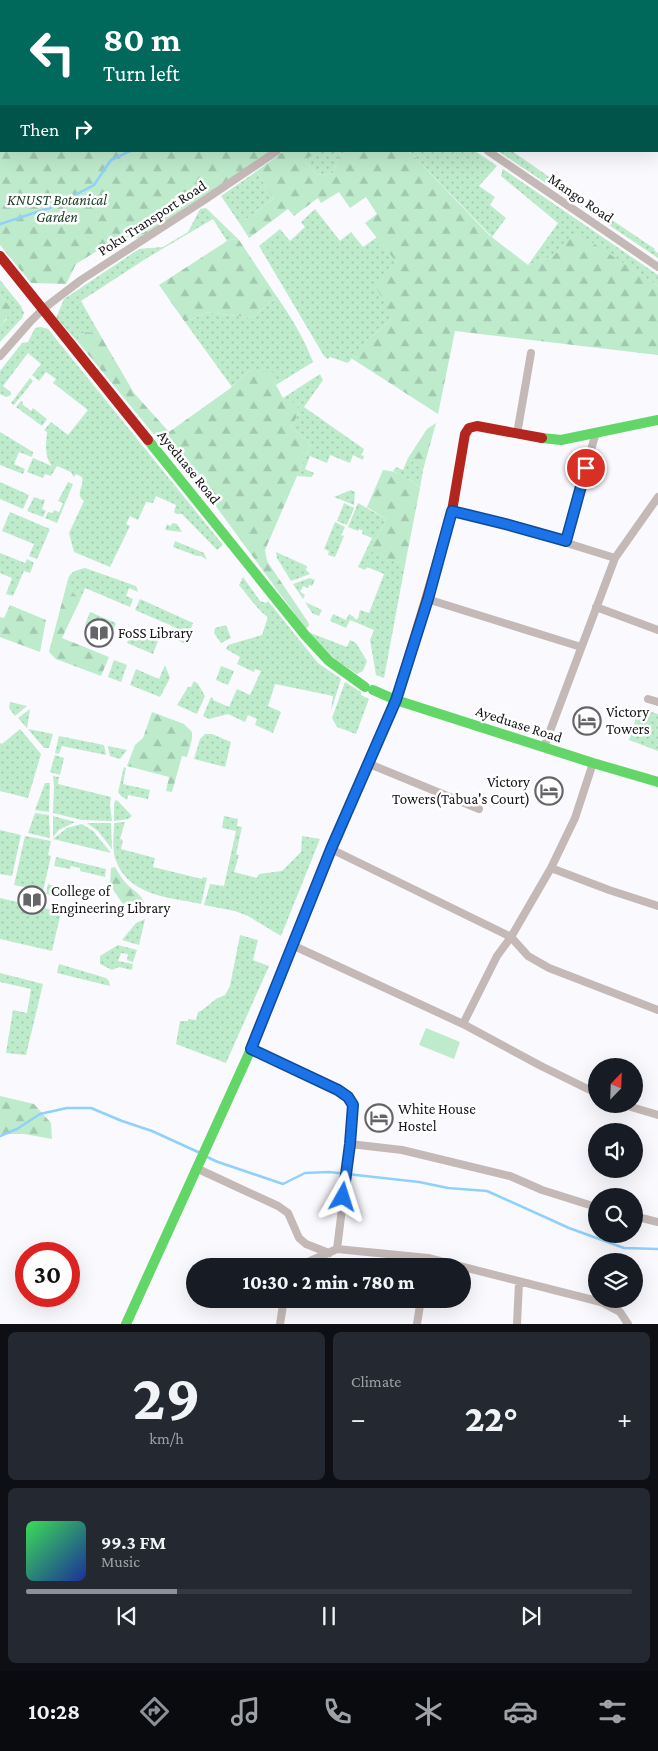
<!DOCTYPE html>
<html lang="en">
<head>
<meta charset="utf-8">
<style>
  :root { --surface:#171b24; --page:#242831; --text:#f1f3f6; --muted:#9ea1a6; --line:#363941; --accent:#8c9099 }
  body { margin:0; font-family:"Crimson Pro",serif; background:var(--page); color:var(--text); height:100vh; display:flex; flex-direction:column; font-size:19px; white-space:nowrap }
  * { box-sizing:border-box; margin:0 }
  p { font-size:16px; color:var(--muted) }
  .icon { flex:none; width:28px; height:28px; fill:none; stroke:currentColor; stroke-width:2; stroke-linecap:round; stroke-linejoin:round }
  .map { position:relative; height:1324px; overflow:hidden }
  .panel { display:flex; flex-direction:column; gap:8px; padding:8px; background:#0d0f14; flex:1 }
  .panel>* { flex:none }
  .banner { position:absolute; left:0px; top:0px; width:659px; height:152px; box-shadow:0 5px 20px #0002; background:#00695c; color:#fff; overflow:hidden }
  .needle { width:32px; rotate:23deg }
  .buttons { position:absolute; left:588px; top:1058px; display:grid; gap:10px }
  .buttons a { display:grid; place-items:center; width:55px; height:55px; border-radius:50%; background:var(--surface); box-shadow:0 5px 20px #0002; font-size:25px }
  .speed { position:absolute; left:15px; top:1242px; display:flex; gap:10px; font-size:25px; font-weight:700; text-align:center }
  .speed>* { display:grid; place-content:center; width:65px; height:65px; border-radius:50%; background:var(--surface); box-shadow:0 5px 20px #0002; line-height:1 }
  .speed .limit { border:8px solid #d22; background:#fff; color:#111 }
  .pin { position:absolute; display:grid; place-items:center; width:42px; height:42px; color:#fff; margin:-21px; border:2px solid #fff; border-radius:50%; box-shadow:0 1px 5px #0007 }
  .me { position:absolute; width:55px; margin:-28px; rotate:6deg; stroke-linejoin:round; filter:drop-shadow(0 0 4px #0008) }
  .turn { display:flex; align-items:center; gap:18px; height:105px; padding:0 20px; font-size:22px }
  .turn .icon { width:65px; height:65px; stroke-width:2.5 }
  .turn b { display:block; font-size:35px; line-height:42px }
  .then { display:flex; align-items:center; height:48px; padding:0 20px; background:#0003; gap:10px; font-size:19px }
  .big { font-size:38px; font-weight:800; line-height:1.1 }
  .panel .widget { flex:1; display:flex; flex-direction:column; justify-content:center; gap:8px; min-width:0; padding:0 18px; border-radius:8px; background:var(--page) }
  .panel .dial { align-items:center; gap:0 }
  .dial b { font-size:65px; line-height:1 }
  .song { display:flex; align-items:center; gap:15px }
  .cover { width:60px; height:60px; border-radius:8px; background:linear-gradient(135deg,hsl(130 70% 55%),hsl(230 70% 35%)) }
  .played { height:5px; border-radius:2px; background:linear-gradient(90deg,var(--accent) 25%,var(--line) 25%) }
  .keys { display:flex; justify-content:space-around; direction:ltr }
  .heat { display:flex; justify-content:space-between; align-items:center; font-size:28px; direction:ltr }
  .panel .tiles { flex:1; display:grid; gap:8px; grid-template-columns:1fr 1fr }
  .widget:last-child { grid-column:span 2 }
  .trip { position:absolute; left:186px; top:1258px; width:285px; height:50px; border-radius:25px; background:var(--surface); box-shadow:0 5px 20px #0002; font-weight:800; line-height:50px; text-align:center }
  .tabs { display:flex; height:80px; justify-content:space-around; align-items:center; background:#090b0e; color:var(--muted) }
  .tabs .icon { width:35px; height:35px }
  .tabs .active { color:var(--accent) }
  .tabs b { font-size:22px; color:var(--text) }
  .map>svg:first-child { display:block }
  .grass { fill:url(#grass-dots) }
  .forest { fill:url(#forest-firs) }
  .pitch { fill:#beebcc }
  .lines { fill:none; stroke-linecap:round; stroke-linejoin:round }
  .stream { stroke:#8fd0fd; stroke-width:2.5 }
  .street { stroke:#c4b9b7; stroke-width:8 }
  .fast { stroke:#63d668; stroke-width:10 }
  .slow { stroke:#ff974d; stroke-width:10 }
  .jam { stroke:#b3261e; stroke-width:10 }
  .route-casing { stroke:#114b97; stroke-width:12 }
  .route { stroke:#1a73e8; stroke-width:9 }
  .labels { text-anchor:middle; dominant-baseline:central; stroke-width:5; stroke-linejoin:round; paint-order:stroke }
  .street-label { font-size:15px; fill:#151519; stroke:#fff }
  .park-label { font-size:15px; font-style:italic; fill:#183d24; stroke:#fff }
  .poi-label { font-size:15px; fill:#151519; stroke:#fff; text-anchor:start }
</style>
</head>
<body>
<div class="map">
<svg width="658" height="1324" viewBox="0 0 658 1324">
  <defs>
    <pattern id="grass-dots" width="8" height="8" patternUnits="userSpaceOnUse" patternTransform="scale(1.25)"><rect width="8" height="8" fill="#beebcc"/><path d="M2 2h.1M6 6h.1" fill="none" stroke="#a2c9af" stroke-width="1.8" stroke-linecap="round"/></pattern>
    <pattern id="forest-firs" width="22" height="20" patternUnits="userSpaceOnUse" patternTransform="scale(1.25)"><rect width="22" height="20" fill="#beebcc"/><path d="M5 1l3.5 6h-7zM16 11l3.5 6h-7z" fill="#a2c9af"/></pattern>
  </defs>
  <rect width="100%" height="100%" fill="#f9f9fe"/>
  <path class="grass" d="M318 151H346L340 155 333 173 326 175 316 174 305 161 306 158Z
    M409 151H475L497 166 479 186 495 197 490 205 506 218 492 237Z
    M498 151H512L595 209 592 214Z
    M503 169 658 275V286L576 233 553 256 528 265 558 223 501 176Z
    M257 171 273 199 240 224 221 196Z
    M206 208 239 240 234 239 227 241 213 219 147 258 81 301 99 333 85 332 80 335 78 342 56 318 64 299 139 249 163 247 188 232 200 209Z
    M315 209 340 241 351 232 363 247 377 237 397 263 393 318 367 340 348 363 330 357 328 359 324 356 259 246 280 229 290 241 305 227 301 222Z
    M606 216 655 249 654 250 658 253V258L603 221Z
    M0 280 21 306 24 313 22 318 0 342V326L7 319 9 305 0 295Z
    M277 297C291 317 304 338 313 362L276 385 251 369 232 387 185 322 207 312 252 318Z
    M41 327 48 329 223 545 217 550 182 514H176L174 512 176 505 156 496 153 503 146 502 138 520 130 516 126 524 130 526 110 567 74 552 69 533 84 501C74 494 85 486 82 477L76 474 74 477 73 476 71 472 57 466 51 476 45 474 43 478 27 472 33 458 52 466C44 456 46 444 47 432L44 430 51 422 68 435 88 410 53 383 56 379 46 372 39 381 32 375 41 364 28 353 3 386 11 392V395L6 397 0 394V371L22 343 28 342 35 328Z
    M320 374 323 380 304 407 364 449 361 455 364 456 363 460 353 455 350 463 330 455 327 463 310 456 305 469 314 473 312 477 297 476 310 446 307 440 291 427 299 413 292 402 284 401 283 398Z
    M30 378 33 381 14 405 11 403Z
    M21 401 23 402 22 404 31 411 33 408 47 419 42 426 16 407Z
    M0 432 33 452 32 457 19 452 14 464 25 469 23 474 0 465Z
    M408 458 423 470 420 488 412 481 393 471 396 467 403 470Z
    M0 482 29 495 23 509 0 499Z
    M68 482 73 484 57 523 45 518 48 512 53 513 54 510 59 512 63 503 58 501Z
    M351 490 355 492 354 505 334 497Z
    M34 497 42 500 43 499 45 500 42 509 46 511 43 517 27 511Z
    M344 503 354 508 347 525 337 521Z
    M358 503 386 519C384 529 373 540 368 550L405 565 384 678 376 675 370 640 374 630 350 620 346 628 330 621 333 614 346 620 349 614 354 617 355 619H358L360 610 369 613 384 574 367 567 365 570 358 567 372 538 362 534 363 531 359 529 358 531 348 527Z
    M10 512 50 529 37 559 29 556 34 544 2 531Z
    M335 522 345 527 341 535 344 536 335 557 328 555 329 551 324 549Z
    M173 523 177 524 182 532 165 530 167 524 170 526Z
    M175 541 204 553 207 560 201 556H197L173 547Z
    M276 552 307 566 306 570 310 574 291 581 277 558Z
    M0 553 25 563 27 559 34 563 30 573 24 571 13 596 6 594 12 578 0 573Z
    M85 568 136 586 138 592 129 588 126 596 133 599 130 607 85 588 81 598 75 595 67 583C70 571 74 571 85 568Z
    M243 577 260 601 266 603 268 601 318 663 341 679 331 711 333 696 275 684 268 706 281 712 273 733 255 725 257 719 248 715 245 722 228 714 209 719 203 716 211 697 213 698V700L229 707 237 689 250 695 261 671 255 669 254 672 237 664 240 657 226 649 228 645 262 635 268 617C260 613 246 593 239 585Z
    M310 578 315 580 312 586 309 585 308 588 303 586 300 592 305 595 303 599 293 584Z
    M140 599 193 623 186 644 175 639 179 629 135 610Z
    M305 602 322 610 319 616 312 613Z
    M90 612 116 623 111 635 85 625Z
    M226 625 231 638 221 643 214 633 215 628Z
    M132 631 158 641 153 654 127 643Z
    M308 632 347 647 350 640 356 643 367 661 363 671 357 674 337 661Z
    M114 660 127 665 121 682 108 677Z
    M165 665 170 678 160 697 130 685 136 669 159 679Z
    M221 666 234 671 228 685 216 680Z
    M194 681 198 684 205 696 197 714 177 705 188 687H191Z
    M345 682 361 692V695L369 699 356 734 337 727 332 718Z
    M10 702 27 706 15 716 9 708Z
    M639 708 658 714V751L629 740Z
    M30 709 27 728 18 718Z
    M20 729 41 754 28 798 0 791V743L2 744Z
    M28 729 53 734 49 748H44Z
    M205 734H212L231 742 225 767 194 759 200 739Z
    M59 736 104 745 106 755 62 746 59 754 55 753Z
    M108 746 127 750 120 759 110 756Z
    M55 755 64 758 60 775 50 772Z
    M124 767 126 768 123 784 150 790 148 799 128 795 127 800 121 796 118 792Z
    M53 776 59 777 58 784 111 797 110 805 112 821 82 820 53 813 54 786Z
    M45 783H50L49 812 35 810Z
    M116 800 118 801 132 816 128 819 114 821V803Z
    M35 813 49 815 50 838 28 833Z
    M53 816 75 822 59 830 53 837Z
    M224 816 238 819 237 826 242 827 236 854 239 855 234 872 257 878 259 874 282 871 301 852 302 836 320 839 281 936 248 916 235 911 204 905 210 884 224 886 236 831 222 828Z
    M125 822 120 839 123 840 121 849 155 858 153 867 202 879 203 877 207 878 201 904C169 897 127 896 115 858 112 847 114 834 114 823Z
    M87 823H111L112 849 98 831Z
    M82 824 93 831 111 853 53 839 67 828Z
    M0 830 21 835 12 876 0 874Z
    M25 836 51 841 48 855 51 856 43 891 14 885Z
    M56 857 106 869 105 877 80 871V868L71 866 70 869 54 866Z
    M48 884 66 889 63 898 46 894Z
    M0 898 61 912 52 951 0 939Z
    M145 919 139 945 122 940 136 923Z
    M240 935 258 940 253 960 269 966 226 1063 176 1044 180 1021H188V1019L196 1020 198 1012 201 1011 216 999 225 995 230 986Z
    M118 945 137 950 133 962 127 960 128 954 121 953 118 961 133 964 132 970 119 967 112 970 100 964V956Z
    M59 964 106 978 109 981 110 986 57 973Z
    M0 973 43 984 26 1055 6 1053 13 1010 27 1013 31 989 0 982Z"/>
  <path class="forest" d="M0 0H511L1 1V151H274L139 238 116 239 76 264 66 284 31 283 0 245Z
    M284 151H318L312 156 306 158 305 161 316 174 326 175 333 173 340 155 346 151H409L489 235 528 265 553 256 576 232 658 286V355L455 331 438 414 351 358 367 340 393 318 375 285 397 263 365 223 377 214 366 197 350 208 339 192 321 203 318 198 294 216 288 209 249 238 240 224 273 199 257 171Z
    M234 239 239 240 277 297 252 318 207 312 185 322 159 285 227 241Z
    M0 295 9 305 12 312 0 326Z
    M85 332 99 333 134 393 169 432 232 387 251 369 276 373V385L284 400 292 402 297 405 299 413 291 427 307 440 310 446 265 550 267 561 308 622 309 625 307 628H305L215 505 211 504 78 342 80 335Z
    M436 423 423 470 408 458 427 429Z
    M383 470C397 471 409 478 420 488L405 565 367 550C373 540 384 529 386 519L367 507Z
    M67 583 75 595 81 598 62 638 109 657 101 676 56 659 49 652Z
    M10 605 46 620 40 652 0 637V617L4 618Z
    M152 712 184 724 192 732V739L187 757 182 756 172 792 166 791 169 777 127 766 135 745 143 738Z
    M115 867C119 874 124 882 130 887 136 892 141 895 144 902L141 909 131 916 114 891 110 883 111 868Z
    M0 1096 34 1104 51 1123 52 1139 24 1134H0Z"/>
  <path class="pitch" d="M426 1028 460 1042 454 1059 419 1045Z"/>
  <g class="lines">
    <path class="stream" d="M107 0 109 1
      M288 1 289 0
      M0 224 52 207 94 185 111 160 130 151
      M0 1136 17 1129 40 1114 67 1108H91L122 1121 152 1131 198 1152
      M207 1157 218 1162 283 1184 305 1173 329 1172 419 1182 448 1188 487 1191 569 1228 624 1248 658 1249"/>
    <path class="street" d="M522 1 524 0
      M488 151 658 267
      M0 356 30 322 43 309 81 280 206 199 277 151
      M517 434 531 353
      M452 511 509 525 615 558
      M566 541 596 432
      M427 599 581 647
      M596 607 658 630
      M648 699 658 702
      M544 747 615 558 658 497
      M367 763 479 809
      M331 849 511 937 551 868 575 818 593 763
      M551 868 609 890 658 906
      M292 945 463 1024 541 1066 596 1093
      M463 1024 497 956 511 937 528 956 549 968 658 1010
      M251 1049 338 1090 349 1097 353 1105 350 1144 337 1249
      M621 1104 658 1115
      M350 1144 402 1150 510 1176 542 1190 596 1207
      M196 1168 278 1206 288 1213 299 1238 306 1244 329 1253
      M634 1216 658 1222
      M299 1266 337 1249 428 1258 601 1302 620 1312 628 1324
      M280 1324 284 1299
      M417 1324 421 1299
      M517 1324 519 1282"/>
    <path class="fast" d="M542 438 561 440 658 420
      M148 440 305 635 329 661 365 687
      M373 690 396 700 593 763 658 782
      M126 1324 251 1049 331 849 368 764"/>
    <path class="slow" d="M368 764 396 700 440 553"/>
    <path class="jam" d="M0 256 148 440
      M440 553 452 511 465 434 469 428 477 426 542 438"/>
  </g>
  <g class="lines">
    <g class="route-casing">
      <path id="route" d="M343 1197 350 1144 353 1105 348 1097 338 1090 251 1049 331 849 396 700 428 599 452 511 509 525 566 541 586 468"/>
    </g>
    <use href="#route" class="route"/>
  </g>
  <defs>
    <g id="library-ring" transform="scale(1.4375)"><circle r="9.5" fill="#fff" stroke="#656569" stroke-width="1.5"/><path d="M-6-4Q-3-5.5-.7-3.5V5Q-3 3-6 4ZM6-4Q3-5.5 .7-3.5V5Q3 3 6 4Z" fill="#656569"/></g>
    <g id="hotel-ring" transform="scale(1.4375)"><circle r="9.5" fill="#fff" stroke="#656569" stroke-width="1.5"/><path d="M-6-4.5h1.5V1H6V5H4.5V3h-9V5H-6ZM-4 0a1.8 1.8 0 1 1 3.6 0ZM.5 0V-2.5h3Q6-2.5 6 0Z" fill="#656569"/></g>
  </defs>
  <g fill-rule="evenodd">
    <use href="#library-ring" x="99" y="633"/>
    <use href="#hotel-ring" x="587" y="721"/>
    <use href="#hotel-ring" x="549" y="791"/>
    <use href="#library-ring" x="32" y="900"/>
    <use href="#hotel-ring" x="379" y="1118"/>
  </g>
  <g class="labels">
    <g class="street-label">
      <text transform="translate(581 198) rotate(34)">Mango Road</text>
      <text transform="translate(152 218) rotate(-33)">Poku Transport Road</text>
      <text transform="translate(189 467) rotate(51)">Ayeduase Road</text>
      <text transform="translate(519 724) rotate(18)">Ayeduase Road</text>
    </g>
    <g class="park-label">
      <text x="57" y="200">KNUST Botanical<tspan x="57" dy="17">Garden</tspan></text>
    </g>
    <g class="poi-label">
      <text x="118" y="633">FoSS Library</text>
      <text x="606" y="712">Victory<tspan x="606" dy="17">Towers</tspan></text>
      <text x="530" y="782" text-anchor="end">Victory<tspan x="530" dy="17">Towers(Tabua's Court)</tspan></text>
      <text x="51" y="891">College of<tspan x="51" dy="17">Engineering Library</tspan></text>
      <text x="398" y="1109">White House<tspan x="398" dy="17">Hostel</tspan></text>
    </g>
  </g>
</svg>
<div class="buttons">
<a><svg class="needle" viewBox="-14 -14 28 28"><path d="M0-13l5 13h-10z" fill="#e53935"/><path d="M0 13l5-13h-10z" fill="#9ea1a6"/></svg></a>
<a><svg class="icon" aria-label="sound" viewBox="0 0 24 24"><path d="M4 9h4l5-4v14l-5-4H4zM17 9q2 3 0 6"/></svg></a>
<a><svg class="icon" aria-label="search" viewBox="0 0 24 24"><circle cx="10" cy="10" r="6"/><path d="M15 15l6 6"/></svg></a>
<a><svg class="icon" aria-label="layers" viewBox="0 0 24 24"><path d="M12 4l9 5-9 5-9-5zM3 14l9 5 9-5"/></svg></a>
</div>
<div class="speed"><div class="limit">30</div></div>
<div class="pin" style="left:586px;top:468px;background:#d93025"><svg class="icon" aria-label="arrive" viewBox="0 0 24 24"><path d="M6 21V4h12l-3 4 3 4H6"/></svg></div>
<svg class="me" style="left:343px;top:1197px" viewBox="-20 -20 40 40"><path d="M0-17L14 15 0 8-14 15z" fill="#1a73e8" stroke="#fff" stroke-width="4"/></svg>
<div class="trip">10:30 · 2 min · 780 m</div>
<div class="banner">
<div class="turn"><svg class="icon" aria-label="left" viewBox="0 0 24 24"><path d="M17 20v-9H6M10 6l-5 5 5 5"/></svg><div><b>80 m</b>Turn left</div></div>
<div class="then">Then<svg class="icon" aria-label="right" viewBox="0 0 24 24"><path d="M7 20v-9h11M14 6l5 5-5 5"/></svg></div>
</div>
</div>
<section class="panel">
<div class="tiles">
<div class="widget dial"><b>29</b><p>km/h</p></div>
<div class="widget"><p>Climate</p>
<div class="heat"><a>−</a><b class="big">22°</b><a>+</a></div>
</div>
<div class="widget">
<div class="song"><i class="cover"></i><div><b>99.3 FM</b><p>Music</p></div></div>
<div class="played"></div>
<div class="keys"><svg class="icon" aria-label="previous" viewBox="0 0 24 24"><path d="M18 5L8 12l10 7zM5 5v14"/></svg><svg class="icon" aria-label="pause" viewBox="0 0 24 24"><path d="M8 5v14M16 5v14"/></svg><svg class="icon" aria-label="next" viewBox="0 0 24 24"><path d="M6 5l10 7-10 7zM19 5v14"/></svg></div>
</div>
</div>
</section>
<nav class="tabs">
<b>10:28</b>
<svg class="icon active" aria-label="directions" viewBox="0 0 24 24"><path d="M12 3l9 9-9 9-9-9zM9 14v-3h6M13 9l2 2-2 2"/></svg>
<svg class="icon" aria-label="music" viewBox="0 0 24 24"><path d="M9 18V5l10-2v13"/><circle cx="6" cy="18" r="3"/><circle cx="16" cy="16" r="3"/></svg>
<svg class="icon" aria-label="phone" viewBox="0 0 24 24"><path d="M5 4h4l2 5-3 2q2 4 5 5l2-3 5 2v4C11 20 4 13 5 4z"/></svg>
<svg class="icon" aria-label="climate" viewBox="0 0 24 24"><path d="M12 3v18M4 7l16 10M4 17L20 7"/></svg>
<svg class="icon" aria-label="car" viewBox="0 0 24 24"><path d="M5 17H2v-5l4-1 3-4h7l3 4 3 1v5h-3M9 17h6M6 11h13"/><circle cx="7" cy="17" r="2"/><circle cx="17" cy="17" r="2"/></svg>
<svg class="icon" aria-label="filters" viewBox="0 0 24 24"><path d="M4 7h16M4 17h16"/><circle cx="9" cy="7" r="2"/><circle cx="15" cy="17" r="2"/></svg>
</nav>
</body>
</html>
